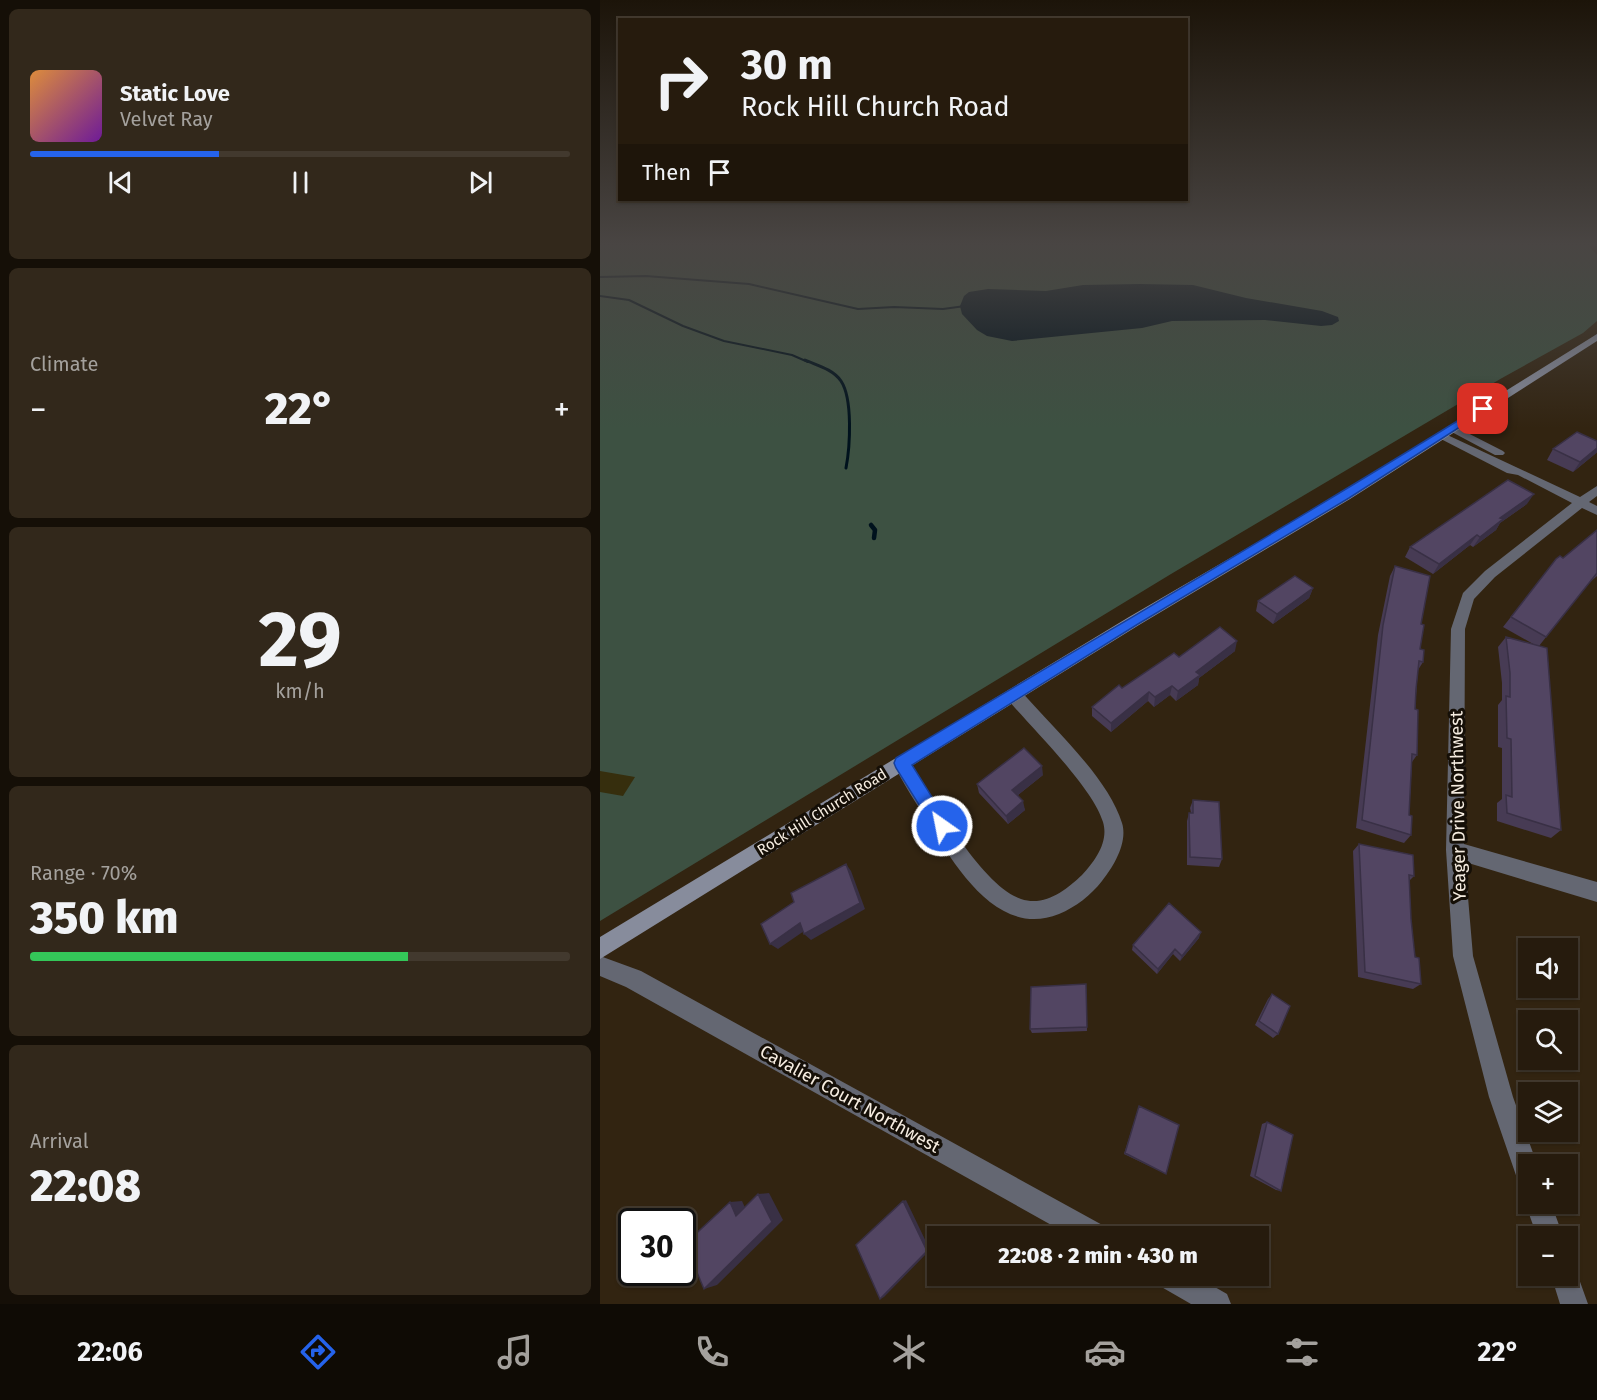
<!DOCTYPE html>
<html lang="en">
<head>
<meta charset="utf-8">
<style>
  :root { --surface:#261b0d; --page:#32281b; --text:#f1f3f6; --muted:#a4a19d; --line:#42392e; --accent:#2563eb }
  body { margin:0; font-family:"Fira Sans",sans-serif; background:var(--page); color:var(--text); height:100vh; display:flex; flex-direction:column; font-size:22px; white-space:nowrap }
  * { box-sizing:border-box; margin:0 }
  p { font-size:20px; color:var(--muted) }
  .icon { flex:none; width:33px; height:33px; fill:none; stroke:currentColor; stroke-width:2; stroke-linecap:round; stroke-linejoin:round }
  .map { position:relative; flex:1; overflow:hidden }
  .side { display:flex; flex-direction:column; gap:9px; padding:9px; background:#150f07; width:600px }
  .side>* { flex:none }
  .top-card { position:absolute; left:18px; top:18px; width:570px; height:183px; border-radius:0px; box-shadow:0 2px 4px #0004,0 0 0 2px var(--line); background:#261b0d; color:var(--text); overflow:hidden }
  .fabs { position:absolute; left:918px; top:938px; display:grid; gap:12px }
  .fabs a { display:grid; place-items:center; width:60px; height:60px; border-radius:0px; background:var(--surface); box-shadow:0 2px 4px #0004,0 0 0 2px var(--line); font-size:30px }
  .speed { position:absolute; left:18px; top:1208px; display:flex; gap:12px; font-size:30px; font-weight:700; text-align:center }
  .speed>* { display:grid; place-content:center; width:78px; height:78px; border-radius:50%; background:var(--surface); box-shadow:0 2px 4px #0004,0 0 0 2px var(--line); line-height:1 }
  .speed .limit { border:3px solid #111; border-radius:9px; background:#fff; color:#111 }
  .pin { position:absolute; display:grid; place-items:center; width:51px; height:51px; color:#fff; margin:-26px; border-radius:12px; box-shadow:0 3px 9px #0006 }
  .me { position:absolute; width:66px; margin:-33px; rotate:327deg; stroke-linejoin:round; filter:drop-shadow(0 0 4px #0008) }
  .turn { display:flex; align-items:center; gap:21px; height:126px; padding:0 24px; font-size:27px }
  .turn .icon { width:78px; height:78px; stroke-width:2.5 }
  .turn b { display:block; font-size:42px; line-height:51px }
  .then { display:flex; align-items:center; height:57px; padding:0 24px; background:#0003; gap:12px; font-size:22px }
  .big { font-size:45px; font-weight:800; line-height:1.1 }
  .side .card { flex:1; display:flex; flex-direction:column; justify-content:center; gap:9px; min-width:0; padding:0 21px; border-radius:9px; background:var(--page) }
  .side .dial { align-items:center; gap:0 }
  .dial b { font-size:78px; line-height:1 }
  .song { display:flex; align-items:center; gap:18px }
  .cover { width:72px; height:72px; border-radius:9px; background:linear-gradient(135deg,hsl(30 70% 55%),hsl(280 70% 35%)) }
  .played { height:6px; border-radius:3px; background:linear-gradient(90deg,var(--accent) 35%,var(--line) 35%) }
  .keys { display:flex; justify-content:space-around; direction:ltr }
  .heat { display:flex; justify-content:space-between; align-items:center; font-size:33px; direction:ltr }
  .charge { height:9px; border-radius:4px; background:linear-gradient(90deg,#34c759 70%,var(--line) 0) }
  .trip { position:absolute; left:327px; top:1226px; width:342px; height:60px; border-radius:0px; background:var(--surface); box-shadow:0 2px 4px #0004,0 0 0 2px var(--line); font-weight:800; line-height:60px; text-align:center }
  .dock { display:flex; height:96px; justify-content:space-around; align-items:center; background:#0f0b05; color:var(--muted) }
  .dock .icon { width:42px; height:42px }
  .dock .selected { color:var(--accent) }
  .dock b { font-size:27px; color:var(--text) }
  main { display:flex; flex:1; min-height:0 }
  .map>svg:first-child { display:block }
  .green { fill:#3d5142 }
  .sand { fill:#362e0d }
  .water { fill:#00121d }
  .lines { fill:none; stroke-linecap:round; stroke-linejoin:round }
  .stream-far2 { stroke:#00121d; stroke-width:2 }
  .stream-far1 { stroke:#00121d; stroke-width:3 }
  .stream { stroke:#00121d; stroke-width:4.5 }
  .minor { fill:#646772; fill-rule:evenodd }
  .secondary { fill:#878c9c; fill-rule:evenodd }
  .wall { fill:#473b54 }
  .shaded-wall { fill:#393045 }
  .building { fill:#524562; stroke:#393045; stroke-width:1.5 }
  .route { fill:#2563eb; stroke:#184099; stroke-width:1.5 }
  .labels { text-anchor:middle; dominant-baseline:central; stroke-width:6; stroke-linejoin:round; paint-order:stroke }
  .street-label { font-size:15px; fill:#f6ede1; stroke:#150f07 }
  .near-street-label { font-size:18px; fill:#f6ede1; stroke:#150f07 }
</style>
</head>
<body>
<main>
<section class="side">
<div class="card">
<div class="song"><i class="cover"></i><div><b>Static Love</b><p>Velvet Ray</p></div></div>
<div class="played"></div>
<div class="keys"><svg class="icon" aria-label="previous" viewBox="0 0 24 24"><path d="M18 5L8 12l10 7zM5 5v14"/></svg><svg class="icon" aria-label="pause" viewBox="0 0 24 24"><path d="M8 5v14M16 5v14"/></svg><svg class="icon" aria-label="next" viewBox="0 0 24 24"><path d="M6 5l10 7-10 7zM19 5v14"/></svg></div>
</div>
<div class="card"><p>Climate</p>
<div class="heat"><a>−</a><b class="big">22°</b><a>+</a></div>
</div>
<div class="card dial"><b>29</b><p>km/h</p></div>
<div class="card"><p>Range · 70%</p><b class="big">350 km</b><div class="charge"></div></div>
<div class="card"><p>Arrival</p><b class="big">22:08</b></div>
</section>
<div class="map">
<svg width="997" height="1304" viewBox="0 0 997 1304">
  <rect width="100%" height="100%" fill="#322411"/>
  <path class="green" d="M0 245H988L997 255V321L983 333 902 378 571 574 0 921Z"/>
  <path class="sand" d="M0 771 35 777 23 796 0 792Z"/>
  <path class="water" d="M540 284 593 285 646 298 722 311 738 317 739 321 732 325 721 326 665 320 572 321 542 328 412 341 387 336 377 330 362 314 360 306 364 296 369 292 388 289 446 291 483 285Z"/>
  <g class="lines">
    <path class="stream-far2" d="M0 277 46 276 149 284 258 309 294 307 343 309 365 306
      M0 296 29 300 83 326 124 341 192 355 208 362"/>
    <path class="stream-far1" d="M205 360C216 365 233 369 241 381 253 399 250 447 246 468"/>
    <path class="stream" d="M271 525 275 530 274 538"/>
    <path class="minor" d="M852 425 903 451 905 453 903 455H895L848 430V426Z
      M841 432 980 497 997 486V496L989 502 997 506V515L982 508 895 577 874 599 865 629 864 844 997 882V902L865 862 873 956 913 1097 937 1164H928V1187L919 1184 889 1097 853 956 846 850 851 629 863 593 885 571 972 503 918 475 907 473 837 437V433Z
      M414 689 420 690C451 726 508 777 522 823 528 842 514 866 502 881 491 895 476 907 459 914 398 939 355 866 328 822 316 803 303 783 293 763L296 758 302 755 308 758C331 794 380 885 421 899 445 907 466 890 482 875 495 861 509 842 503 822 493 788 433 729 408 700L406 695 408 690Z
      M0 956 41 971 506 1227 510 1236H471L26 987 0 976Z
      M928 1195V1203H951L963 1236H937L925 1203Z
      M968 1263 974 1265 988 1304H960L951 1275H968Z
      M555 1275H594L627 1294 631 1304H591L558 1285Z"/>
    <path class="secondary" d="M997 334V341L750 499 539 625 0 959V937L529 617 742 493Z"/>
  </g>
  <path class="wall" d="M997 441V452L995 454 973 472 947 460 953 449Z
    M927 504 900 523 896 530 873 547 870 545 833 574 805 557 810 547Z
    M997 530V576L988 584 939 646 961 830 951 838 897 821V803L902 799V748L898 747V705L902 700V683L898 647 906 637 935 645 903 627 956 559 963 558Z
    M795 566 821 624 820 649 823 662 818 670 815 709 817 755 812 762 809 815 811 835 804 843 756 828 778 635 790 576Z
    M713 588 709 598 673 624 656 611 658 601Z
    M635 651 599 678 598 685 576 701 570 695 554 707 548 701 511 732 492 716V707L522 688 579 657Z
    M443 775 418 795 425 810 408 824 379 793 377 784Z
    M593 800 622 859 619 867 587 865V821L589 813H591L590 808Z
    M759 844 814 876 809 881 811 919 815 957 821 984 813 989 758 977 753 851Z
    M599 938 580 961 573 954 557 974 532 950 533 945Z
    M486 984 487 1031 432 1033 430 1029Z
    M672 994 678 1034 673 1038 655 1025 668 999Z
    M539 1106 566 1174 524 1154Z
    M667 1122 681 1191 676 1190 650 1176 662 1124Z"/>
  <path class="shaded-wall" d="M997 448V452L995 454 973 472 980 462Z
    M934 494 927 504 900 523 896 530 873 547 880 537 900 518Z
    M877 535 870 545 833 574 839 564Z
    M713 588 709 598 673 624 677 614Z
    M637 641 635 651 599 678 598 685 576 701 578 691 596 672Z
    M572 686 570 695 554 707 555 697Z
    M549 692 548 701 511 732V723Z
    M442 766 443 775 414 798 412 790Z
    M423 801 425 810 408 824 406 816Z
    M246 864 251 871 265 909 211 940 204 934Z
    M200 923 207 929 178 949 170 944Z
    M601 932 599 938 580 961 582 956Z
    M575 949 573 954 557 974 558 969Z
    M169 1193 183 1220 117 1285 104 1289 158 1194Z
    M306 1200 330 1250 284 1297 280 1299 303 1201Z
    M142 1201 148 1214 136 1216 130 1202Z"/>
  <path class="building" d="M977 432 997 441V448L980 462 953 449Z
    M908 480 934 494 900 518 903 519 880 537 877 535 839 564 810 547Z
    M997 530V573L946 637 911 617 956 559 960 556 963 558Z
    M795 566 830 576 821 624 824 625 820 649 824 650 823 662 819 661 816 689 815 709 818 710 817 755 812 754 809 815 812 816 811 835 762 820 783 625Z
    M695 576 713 588 677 614 658 601Z
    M620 627 637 641 596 672 600 675 578 691 572 686 555 697 549 692 511 723 492 707 519 685 522 688 574 653 579 657Z
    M906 637 947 648 961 830 907 813 906 795 912 797 911 739 907 738 906 696 910 697V673Z
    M424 748 442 766 412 790 423 801 406 816 377 784Z
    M593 800 619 802 622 859 590 857 589 813H593Z
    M759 844 813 855 814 876 809 875 811 919 815 957 819 958 821 984 765 972Z
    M246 864 260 903 204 934 200 923 170 944 161 924 194 902 191 893Z
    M569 903 601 932 582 956 575 949 558 969 533 945Z
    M486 984 487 1027 430 1029 431 987Z
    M672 994 690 1006 678 1034 659 1021Z
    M539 1106 579 1125 566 1174 525 1153Z
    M667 1122 693 1135 681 1191 655 1176Z
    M158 1194 172 1222 104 1289 85 1244 130 1202 136 1216Z
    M303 1201 327 1251 280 1299 256 1245Z"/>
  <linearGradient id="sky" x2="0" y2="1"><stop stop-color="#1c1409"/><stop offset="0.57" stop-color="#494543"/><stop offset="1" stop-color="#494543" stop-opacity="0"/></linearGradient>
  <rect width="997" height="428" fill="url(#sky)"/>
  <path class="route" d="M880 407 888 409 749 498 538 624 312 765 350 826 348 832 342 834 336 832 296 768 294 763 296 758C490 641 687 527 880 407Z"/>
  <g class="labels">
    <g class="street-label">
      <text transform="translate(222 812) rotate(-32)">Rock Hill Church Road</text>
    </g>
    <g class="near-street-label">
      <text transform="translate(858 806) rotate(-91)">Yeager Drive Northwest</text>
      <text transform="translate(250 1099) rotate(29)">Cavalier Court Northwest</text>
    </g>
  </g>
</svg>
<div class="fabs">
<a><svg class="icon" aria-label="sound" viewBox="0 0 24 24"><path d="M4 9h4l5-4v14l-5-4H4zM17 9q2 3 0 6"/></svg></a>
<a><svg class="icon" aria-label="search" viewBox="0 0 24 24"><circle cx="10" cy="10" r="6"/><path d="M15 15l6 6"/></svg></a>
<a><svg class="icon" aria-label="layers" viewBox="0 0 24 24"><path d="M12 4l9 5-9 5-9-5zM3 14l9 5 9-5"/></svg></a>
<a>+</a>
<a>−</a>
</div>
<div class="speed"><div class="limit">30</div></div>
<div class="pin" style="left:883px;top:409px;background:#d93025"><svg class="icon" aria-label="arrive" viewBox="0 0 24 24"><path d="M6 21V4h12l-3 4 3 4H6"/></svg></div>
<svg class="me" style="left:342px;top:826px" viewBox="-20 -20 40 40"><circle r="17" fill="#2563eb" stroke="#fff" stroke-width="3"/><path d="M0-11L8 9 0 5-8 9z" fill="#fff"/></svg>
<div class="trip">22:08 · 2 min · 430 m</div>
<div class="top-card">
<div class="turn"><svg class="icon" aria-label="right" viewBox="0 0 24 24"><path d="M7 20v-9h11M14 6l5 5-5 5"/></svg><div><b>30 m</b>Rock Hill Church Road</div></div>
<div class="then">Then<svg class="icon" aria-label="arrive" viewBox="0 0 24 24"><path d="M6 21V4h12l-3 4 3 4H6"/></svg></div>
</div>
</div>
</main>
<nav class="dock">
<b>22:06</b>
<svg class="icon selected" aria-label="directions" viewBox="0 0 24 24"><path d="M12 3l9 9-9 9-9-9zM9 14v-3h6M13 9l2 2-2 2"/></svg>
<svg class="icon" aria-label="music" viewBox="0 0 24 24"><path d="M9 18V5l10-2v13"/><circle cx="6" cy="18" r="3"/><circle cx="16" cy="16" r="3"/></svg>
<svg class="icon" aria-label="phone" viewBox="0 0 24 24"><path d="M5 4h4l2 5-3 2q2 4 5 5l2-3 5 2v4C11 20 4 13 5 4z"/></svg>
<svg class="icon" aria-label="climate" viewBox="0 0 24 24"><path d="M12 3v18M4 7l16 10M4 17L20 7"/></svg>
<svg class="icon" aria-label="car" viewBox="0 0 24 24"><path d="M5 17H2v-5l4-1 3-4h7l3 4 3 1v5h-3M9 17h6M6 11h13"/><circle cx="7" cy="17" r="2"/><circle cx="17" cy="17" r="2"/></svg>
<svg class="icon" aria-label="filters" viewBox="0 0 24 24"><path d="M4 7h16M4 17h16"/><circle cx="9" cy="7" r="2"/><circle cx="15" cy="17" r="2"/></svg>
<b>22°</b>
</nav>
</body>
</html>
